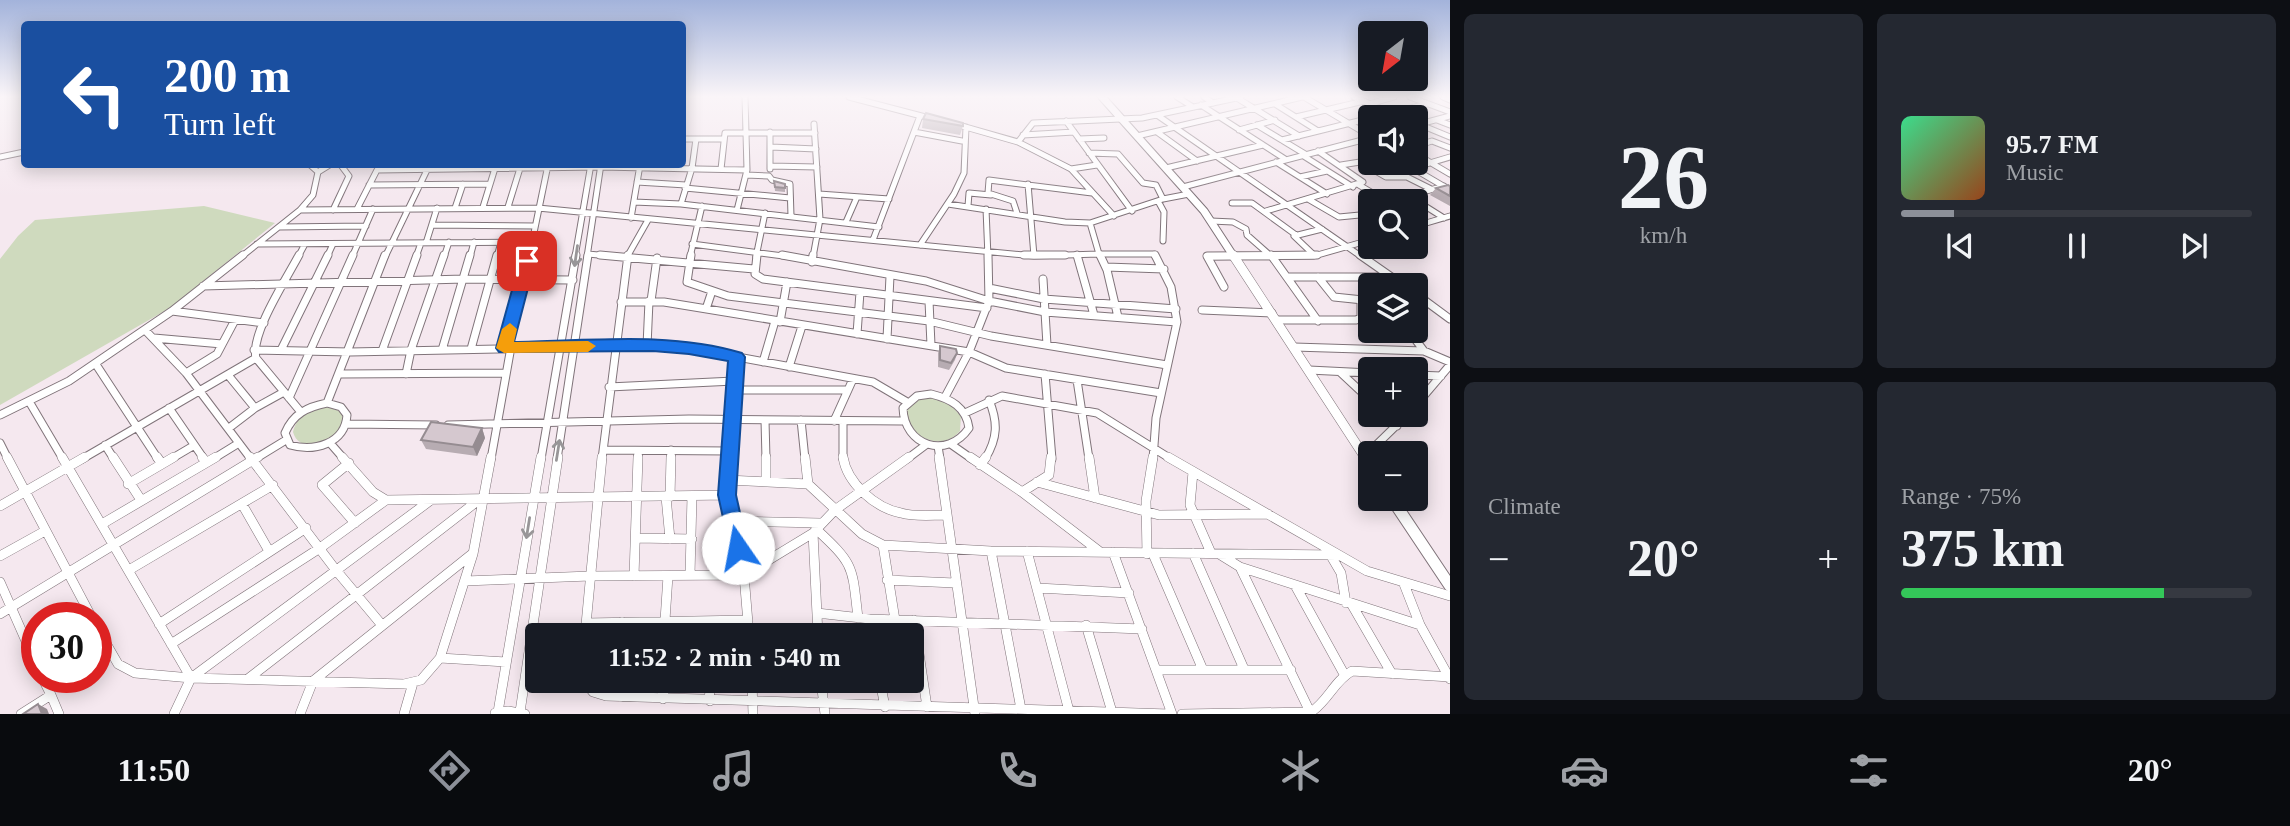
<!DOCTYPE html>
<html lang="en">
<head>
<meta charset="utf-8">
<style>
  :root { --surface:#171b24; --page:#242831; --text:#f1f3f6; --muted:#9ea1a6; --line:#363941; --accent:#8c9099 }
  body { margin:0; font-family:"Times New Roman",serif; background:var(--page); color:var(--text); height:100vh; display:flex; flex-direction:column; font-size:26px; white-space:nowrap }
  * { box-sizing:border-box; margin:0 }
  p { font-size:23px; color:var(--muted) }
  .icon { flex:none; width:38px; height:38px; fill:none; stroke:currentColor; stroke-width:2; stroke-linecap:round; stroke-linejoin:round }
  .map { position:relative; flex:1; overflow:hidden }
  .sheet { display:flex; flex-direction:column; gap:14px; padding:14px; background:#0d0f14; width:840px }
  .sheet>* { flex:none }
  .guide { position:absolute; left:21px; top:21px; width:665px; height:147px; border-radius:7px; box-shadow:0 4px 18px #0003; background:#1a4fa0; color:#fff; overflow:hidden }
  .needle { width:46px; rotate:211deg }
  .buttons { position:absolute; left:1358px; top:21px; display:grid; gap:14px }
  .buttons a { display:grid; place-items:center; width:70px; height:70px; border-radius:7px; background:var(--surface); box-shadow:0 4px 18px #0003; font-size:35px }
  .speed { position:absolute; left:21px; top:602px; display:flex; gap:14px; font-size:35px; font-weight:700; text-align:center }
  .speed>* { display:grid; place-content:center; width:91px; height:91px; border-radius:50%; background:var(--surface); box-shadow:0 4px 18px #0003; line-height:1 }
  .speed .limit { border:10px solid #d22; background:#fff; color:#111 }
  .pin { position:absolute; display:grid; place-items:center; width:60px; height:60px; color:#fff; margin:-30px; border-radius:14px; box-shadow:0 4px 10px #0006 }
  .me { position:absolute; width:77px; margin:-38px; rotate:348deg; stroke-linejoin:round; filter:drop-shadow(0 0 5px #0008) }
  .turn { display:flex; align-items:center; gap:24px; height:147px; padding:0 28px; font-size:32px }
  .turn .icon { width:91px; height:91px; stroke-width:2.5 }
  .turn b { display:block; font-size:49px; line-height:60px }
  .big { font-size:52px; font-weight:600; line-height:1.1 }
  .sheet .card { flex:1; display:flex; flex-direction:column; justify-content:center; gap:10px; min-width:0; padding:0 24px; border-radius:10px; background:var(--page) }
  .sheet .dial { align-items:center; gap:0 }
  .dial b { font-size:91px; line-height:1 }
  .song { display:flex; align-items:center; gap:21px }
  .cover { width:84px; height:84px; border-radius:10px; background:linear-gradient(135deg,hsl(150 70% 55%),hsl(20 70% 35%)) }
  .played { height:7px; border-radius:4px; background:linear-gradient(90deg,var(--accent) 15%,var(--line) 15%) }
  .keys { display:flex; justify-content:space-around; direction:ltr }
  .heat { display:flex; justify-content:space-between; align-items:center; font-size:38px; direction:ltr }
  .charge { height:10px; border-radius:5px; background:linear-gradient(90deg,#34c759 75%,var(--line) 0) }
  .sheet .tiles { flex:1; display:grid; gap:14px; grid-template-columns:repeat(2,1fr) }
  .trip { position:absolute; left:525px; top:623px; width:399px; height:70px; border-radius:7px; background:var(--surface); box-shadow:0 4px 18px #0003; font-weight:600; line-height:70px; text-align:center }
  .tab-bar { display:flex; height:112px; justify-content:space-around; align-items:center; background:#090b0e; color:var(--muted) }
  .tab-bar .icon { width:49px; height:49px }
  .tab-bar .active { color:var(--accent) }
  .tab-bar b { font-size:32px; color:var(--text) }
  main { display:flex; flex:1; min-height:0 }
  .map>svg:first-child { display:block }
  .green { fill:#cfdabe }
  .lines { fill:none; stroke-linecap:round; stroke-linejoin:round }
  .minor-far2-casing { stroke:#80747a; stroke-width:7 }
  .minor-far1-casing { stroke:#80747a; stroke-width:9 }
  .minor-casing { stroke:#80747a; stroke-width:10 }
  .major-far2-casing { stroke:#80747a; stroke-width:9 }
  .major-far1-casing { stroke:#80747a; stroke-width:10 }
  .major-casing { stroke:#80747a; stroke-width:13 }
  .minor-far2 { stroke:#fff; stroke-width:5 }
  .minor-far1 { stroke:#fff; stroke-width:7 }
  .minor { stroke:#fff; stroke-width:9 }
  .major-far2 { stroke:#fff; stroke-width:7 }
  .major-far1 { stroke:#fff; stroke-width:9 }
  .major { stroke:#fff; stroke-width:11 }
  .wall { fill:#b7acb2 }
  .shaded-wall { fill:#958c91 }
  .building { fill:#d5c8cf; stroke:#958c91; stroke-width:2 }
  .oneway { stroke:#989698 }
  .route { fill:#1a73e8; stroke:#114b97; stroke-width:2 }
  .slow { fill:#f59e0b }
</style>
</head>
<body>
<main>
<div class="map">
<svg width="1450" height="714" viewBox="0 0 1450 714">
  <rect width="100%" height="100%" fill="#f5e8ef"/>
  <path class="green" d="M204 206 275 223 170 308 0 405V259L18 236 35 220Z
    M928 397 948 402 961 416 960 431C932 464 875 408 928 397Z
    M332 407 344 414V426C339 431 333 439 327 442 314 448 297 447 293 432 297 414 314 407 332 407Z"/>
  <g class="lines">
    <g class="minor-far2-casing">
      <path id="minor-far2" d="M849 97 933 119
        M1177 97 1193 107
        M1204 97 1213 103
        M1304 97 1370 136
        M1354 97 1401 117
        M1410 97 1450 112
        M1443 97 1450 100
        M1237 98 1299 136
        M1275 104 1318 131
        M1369 104 1394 97
        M1201 105 1285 159
        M1157 115 1362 257
        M1296 117 1364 101
        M1437 120 1450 125
        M1066 121 1132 211
        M1416 123 1450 137
        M955 124 1018 142 1071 169 1114 216
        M1420 124 1450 116
        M1257 125 1305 154
        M1239 130 1275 120
        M770 132V169
        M914 132 962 141
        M1157 132 1197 161
        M1023 135 1074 132
        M1137 136 1302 97
        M682 139H724
        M1079 139 1104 138
        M1282 140 1427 104
        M1018 142 1033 123 1142 118 1241 97
        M1416 146 1432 141 1450 148
        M771 147 816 149
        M1089 153 1118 154 1143 183 1156 185 1163 199
        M1416 154 1450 174
        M1302 155 1353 187
        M0 157 24 152
        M1276 162 1327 194
        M1404 163 1450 190
        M309 164 318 172
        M1341 165 1360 162 1386 177H1407L1431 189
        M770 166 817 167
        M1166 168 1263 145
        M1413 168 1450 157
        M721 169 725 133H815
        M1071 169 1097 165
        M746 175 769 176 772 180 790 184 791 216
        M1300 177 1327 171
        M637 182 686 185
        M1028 184 1034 256
        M369 185 490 184
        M1359 185 1386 201
        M1444 186 1409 196 1444 218
        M1183 187 1370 138
        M685 188 790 198
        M819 194 889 199
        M1308 199 1339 217 1370 214
        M1158 201 1164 212 1163 241
        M1395 201 1409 196
        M634 202 681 204 879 227
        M1232 203H1252L1296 235
        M681 204 692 168 696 139
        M948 204 1065 222 1090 223
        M968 206 969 193 991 195
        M483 207 496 165
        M508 207 521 165
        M455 208 463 184
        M357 209 377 170 600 167 747 170
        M986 209 988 257
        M300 210 538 208 1034 256 1099 254 1090 223 1163 199 1189 194
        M333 210 349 176 340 164
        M737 210 747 170 745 97
        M1266 211 1363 182 1318 151
        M1017 213 1013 201 988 193 989 180 1092 193
        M631 218 640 165
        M1211 221 1233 222 1246 229 1247 235 1272 257
        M846 222 857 197
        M432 225 535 226
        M1416 226 1450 216
        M279 227 366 226
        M873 240 920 116
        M426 243 437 208
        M257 244 533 242
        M692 244 791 257
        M920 245 954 194 964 173 966 127
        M588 254 619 257
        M1314 255 1294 236 1322 229
        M241 257 300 210 313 195 318 172 331 164
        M298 257 305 244
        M327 257 333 244
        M352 257 373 209
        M385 257 428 168
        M416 257 421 243
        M444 257 449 242
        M470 257 474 242
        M497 257 501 242
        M529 257 548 165
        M575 257 591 164
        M587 257 601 164
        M627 257 648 220
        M690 257 702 206
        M756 257 765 213
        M813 257 820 219 814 124
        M1100 257 1099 254H1154L1155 257
        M1207 257 1314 256 1370 240"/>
    </g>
    <g class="minor-far1-casing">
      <path id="minor-far1" d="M299 255C287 278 250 334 256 358L300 411
        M600 255 754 269
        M691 255 687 282 728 296 929 321 991 336 1167 365
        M757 255 755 274 763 279 987 308
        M782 255 926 281 989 301 1045 312 1177 322
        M1024 255H1065
        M1077 255 1094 315
        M1100 255 1107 270 1118 317
        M1271 255 1318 321
        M1360 255 1403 285
        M812 262 813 255
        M1106 267 1164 269
        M1287 277H1391
        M1318 277 1334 297 1363 300
        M1043 279 1047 345
        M203 286 464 279 573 280
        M1224 287 1207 256 1317 255
        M989 288 1044 299 1176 309
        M1416 294 1450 319
        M651 301 657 258
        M929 301 931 345
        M621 302H664L969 352 1006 368 1161 393
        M706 309 712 291
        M1202 310 1272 313
        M172 311 243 255
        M1276 320H1356L1361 318V302L1370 300
        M780 322 787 282
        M145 330 186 373 251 459
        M1409 331 1424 351
        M857 334 860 292
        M154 338 222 344
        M887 339 890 276
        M647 346 649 301
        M1294 347 1424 351 1450 362
        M504 348 529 255
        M471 349 497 255
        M254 350 350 352 653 346 700 350 873 382 907 402
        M281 350 328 255
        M442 350 470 255
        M382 351 417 255
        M763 362 775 321
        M97 366 158 459
        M789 367 802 326
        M1309 370 1370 373
        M1340 372 1370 400
        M186 373 217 354 235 320
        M340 374 506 373
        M406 374 411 350 444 255
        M1045 374 1052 459
        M228 375 255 408
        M1416 375 1441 376
        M1077 380 1089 459
        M609 387 734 381
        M734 390H848
        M931 394C951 399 966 407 969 428 947 460 904 446 903 408L917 396Z
        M945 397 969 352 989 301 988 255
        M289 398 353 255
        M30 403 63 459
        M327 403 385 255
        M327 403 341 407 347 415C345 444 314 452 290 445L285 433C293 414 307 407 327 403Z
        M1416 405 1450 365
        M169 408 204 459
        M965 413 1002 396 1097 413 1171 459
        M0 415 69 381 172 311 264 323
        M1386 415 1397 426
        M765 420 766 459
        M801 420 805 459
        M834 421 853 379
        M843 421V459
        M347 424 436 425
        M448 425 689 419 902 421
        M229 428 255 408 284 392
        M0 443 8 459
        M330 443 344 459
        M105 445 114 459
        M952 445 972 459
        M938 446 940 459
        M604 450 728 451
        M1365 456 1407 415
        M82 459 256 358
        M171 459 193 446
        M213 459 239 443
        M255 459 286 440
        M491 459 511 347
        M541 459 576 255
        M557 459 588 255
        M602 459 628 255
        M638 459V451
        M671 459V450
        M730 459 737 357
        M907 459 927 444
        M985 459C998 438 998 422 989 400
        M1153 459 1156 418 1177 322 1171 287 1155 255"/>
    </g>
    <g class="minor-casing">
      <path id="minor" d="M7 457 92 618
        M62 457 191 678
        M113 457 141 500
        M157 457 162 464
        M202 457 206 462
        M250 457 335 569 381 624
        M342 457 373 492 386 500 727 495
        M730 457 727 495 744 575 749 635
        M766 457V481
        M805 457 808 484 862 534 883 545 991 551 1337 555
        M843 457C847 483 875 508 901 513 915 517 931 515 946 515
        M939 457 975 714
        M970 457 1022 492 1099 551
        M1089 457 1095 498
        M1168 457 1367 571 1450 596
        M349 463 322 485 355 523
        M980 465 986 457
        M1193 472 1190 505 1211 553
        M727 480 808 484
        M1037 482 1159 515 1268 514
        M128 484 174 457
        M1022 492 1049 475 1051 457
        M666 497 670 539
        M670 497 671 457
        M242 504 269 551
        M0 506 85 457
        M732 521 820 523
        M102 524 216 457
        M816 529C855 565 852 566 858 618
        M813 533 818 635
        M636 538 692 539
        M883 545 895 620
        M991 551 1021 709
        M1027 551 1069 711
        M1113 552 1172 714
        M1193 553 1244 669
        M1147 554 1146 501 1153 457
        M1153 554 1203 670
        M1219 554 1240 567 1311 714
        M0 556 45 531
        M1331 556 1341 573 1346 603
        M1240 567 1420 625
        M129 570 273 485
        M690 575 692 496
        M634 576 638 457
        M887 580 955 583
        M465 581 590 576 744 575 813 533 835 510 909 457
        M0 582 37 666
        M1404 584 1420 625 1450 679
        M1296 587 1344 674
        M1038 588 1129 593
        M1352 605 1392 674
        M817 613 870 619 1142 629
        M0 614 258 457
        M870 619 872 635
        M914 620 927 707
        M706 621 707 635
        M622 622V635
        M586 623 748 620
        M159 624 306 528
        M1086 625 1112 712
        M96 626 118 664 135 673 191 678 404 684 421 680 440 658 506 662
        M585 635 602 457
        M664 635 668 576
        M171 644 320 548 386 500
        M440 658 473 554 491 457
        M1156 670H1291
        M249 678 480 499
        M584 681 593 692 606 696 1169 714
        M621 681V697
        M709 681 710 701
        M752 681 753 714
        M821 681 825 714
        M880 681 885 707
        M51 695 59 714
        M663 699 664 681
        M498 712 541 457
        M520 712 558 457
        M495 713 508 711 525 714
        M21 714 51 695 42 677
        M174 714 191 678 431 500
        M300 714 313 681 472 554
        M404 714 413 683
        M1182 714 1311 712C1328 701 1334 681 1352 671L1450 677"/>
    </g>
    <g class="major-far2-casing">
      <path id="major-far2" d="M1102 97 1204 211 1234 257"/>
    </g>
    <g class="major-far1-casing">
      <path id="major-far1" d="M1233 255 1366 459"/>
    </g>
    <g class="major-casing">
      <path id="major" d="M1365 457 1370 464
        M1392 499 1450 586"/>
    </g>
    <use href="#minor-far2" class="minor-far2"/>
    <use href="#minor-far1" class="minor-far1"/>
    <use href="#minor" class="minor"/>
    <use href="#major-far2" class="major-far2"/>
    <use href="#major-far1" class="major-far1"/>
    <use href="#major" class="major"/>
  </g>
  <path class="wall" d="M923 119 963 126 960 135 922 128Z
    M774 181 785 184V192L775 191Z
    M1450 186V206L1430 195 1436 188Z
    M940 346 957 353 955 360 949 370 938 367V353Z
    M482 428 485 438 477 456 426 449 421 440Z"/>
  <path class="shaded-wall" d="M482 428 485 438 477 456 473 447Z
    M38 704 47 709 49 714H42Z"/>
  <path class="building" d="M926 113 963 123V126L923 119Z
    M774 181 785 184V188L775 187Z
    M1448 185 1450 186V196L1436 188Z
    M940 346 956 349 957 353 951 363 940 360Z
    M431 422 482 428 473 447 421 440Z
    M38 704 42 714H23Z"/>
  <defs><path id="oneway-shaft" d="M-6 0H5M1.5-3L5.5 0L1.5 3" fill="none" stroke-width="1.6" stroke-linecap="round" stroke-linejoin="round" transform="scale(1.75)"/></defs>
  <g class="oneway">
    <use href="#oneway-shaft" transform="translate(576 256) rotate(98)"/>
    <use href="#oneway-shaft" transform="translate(558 450) rotate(-81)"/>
    <use href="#oneway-shaft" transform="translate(528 528) rotate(99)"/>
  </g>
  <linearGradient id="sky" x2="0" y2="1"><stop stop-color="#a3b3db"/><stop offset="0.49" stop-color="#faf5f8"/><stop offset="1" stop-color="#faf5f8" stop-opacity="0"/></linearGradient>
  <rect width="1450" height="197" fill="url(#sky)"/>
  <path class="route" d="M527 257 535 261 514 342C588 341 670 331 742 353L745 357 736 495 748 548 745 554 738 556 731 554 718 495 728 361 689 354 653 351 499 352 496 348 520 261Z"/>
  <path class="slow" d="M510 323 517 329 514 342 588 341 596 346 588 352 504 353 496 348 502 329Z"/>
</svg>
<div class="buttons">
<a><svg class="needle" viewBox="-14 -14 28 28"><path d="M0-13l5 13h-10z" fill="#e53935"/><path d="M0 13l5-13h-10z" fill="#9ea1a6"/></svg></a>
<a><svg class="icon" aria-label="sound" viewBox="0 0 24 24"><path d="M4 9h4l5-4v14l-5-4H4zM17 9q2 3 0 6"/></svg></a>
<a><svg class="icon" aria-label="search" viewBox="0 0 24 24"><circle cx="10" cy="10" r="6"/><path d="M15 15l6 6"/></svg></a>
<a><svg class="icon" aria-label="layers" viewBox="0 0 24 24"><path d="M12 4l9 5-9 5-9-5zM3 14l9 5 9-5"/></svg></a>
<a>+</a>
<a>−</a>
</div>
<div class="speed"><div class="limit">30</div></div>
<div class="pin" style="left:527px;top:261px;background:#d93025"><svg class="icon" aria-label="arrive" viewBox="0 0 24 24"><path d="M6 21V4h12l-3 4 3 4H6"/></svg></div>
<svg class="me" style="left:738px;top:548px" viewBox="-20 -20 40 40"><circle r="19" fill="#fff"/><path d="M0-13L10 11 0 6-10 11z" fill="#1a73e8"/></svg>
<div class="trip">11:52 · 2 min · 540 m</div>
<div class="guide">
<div class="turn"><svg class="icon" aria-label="left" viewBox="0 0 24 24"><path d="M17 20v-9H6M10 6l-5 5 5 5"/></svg><div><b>200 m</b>Turn left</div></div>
</div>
</div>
<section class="sheet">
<div class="tiles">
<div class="card dial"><b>26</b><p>km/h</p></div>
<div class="card">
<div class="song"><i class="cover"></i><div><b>95.7 FM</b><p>Music</p></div></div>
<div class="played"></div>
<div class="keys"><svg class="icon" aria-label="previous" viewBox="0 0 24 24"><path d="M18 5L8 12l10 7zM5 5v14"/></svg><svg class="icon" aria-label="pause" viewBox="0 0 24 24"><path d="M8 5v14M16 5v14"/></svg><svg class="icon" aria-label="next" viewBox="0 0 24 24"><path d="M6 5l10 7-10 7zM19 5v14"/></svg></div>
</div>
<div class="card"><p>Climate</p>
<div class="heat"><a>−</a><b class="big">20°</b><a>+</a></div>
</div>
<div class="card"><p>Range · 75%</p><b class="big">375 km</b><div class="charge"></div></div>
</div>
</section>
</main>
<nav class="tab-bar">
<b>11:50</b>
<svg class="icon active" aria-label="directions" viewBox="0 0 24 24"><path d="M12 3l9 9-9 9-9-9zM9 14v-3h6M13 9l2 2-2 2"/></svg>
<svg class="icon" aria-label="music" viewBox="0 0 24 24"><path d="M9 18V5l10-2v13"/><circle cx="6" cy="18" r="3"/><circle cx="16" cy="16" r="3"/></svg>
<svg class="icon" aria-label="phone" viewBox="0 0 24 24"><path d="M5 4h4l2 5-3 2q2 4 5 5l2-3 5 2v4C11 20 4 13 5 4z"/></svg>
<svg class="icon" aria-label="climate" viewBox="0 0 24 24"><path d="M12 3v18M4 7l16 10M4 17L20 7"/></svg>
<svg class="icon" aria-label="car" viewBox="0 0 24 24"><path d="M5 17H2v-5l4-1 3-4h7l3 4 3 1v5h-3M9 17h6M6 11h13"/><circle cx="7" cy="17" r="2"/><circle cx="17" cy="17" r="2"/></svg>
<svg class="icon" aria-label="filters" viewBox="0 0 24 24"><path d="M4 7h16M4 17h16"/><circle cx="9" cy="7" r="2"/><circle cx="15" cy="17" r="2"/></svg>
<b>20°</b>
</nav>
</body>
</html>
